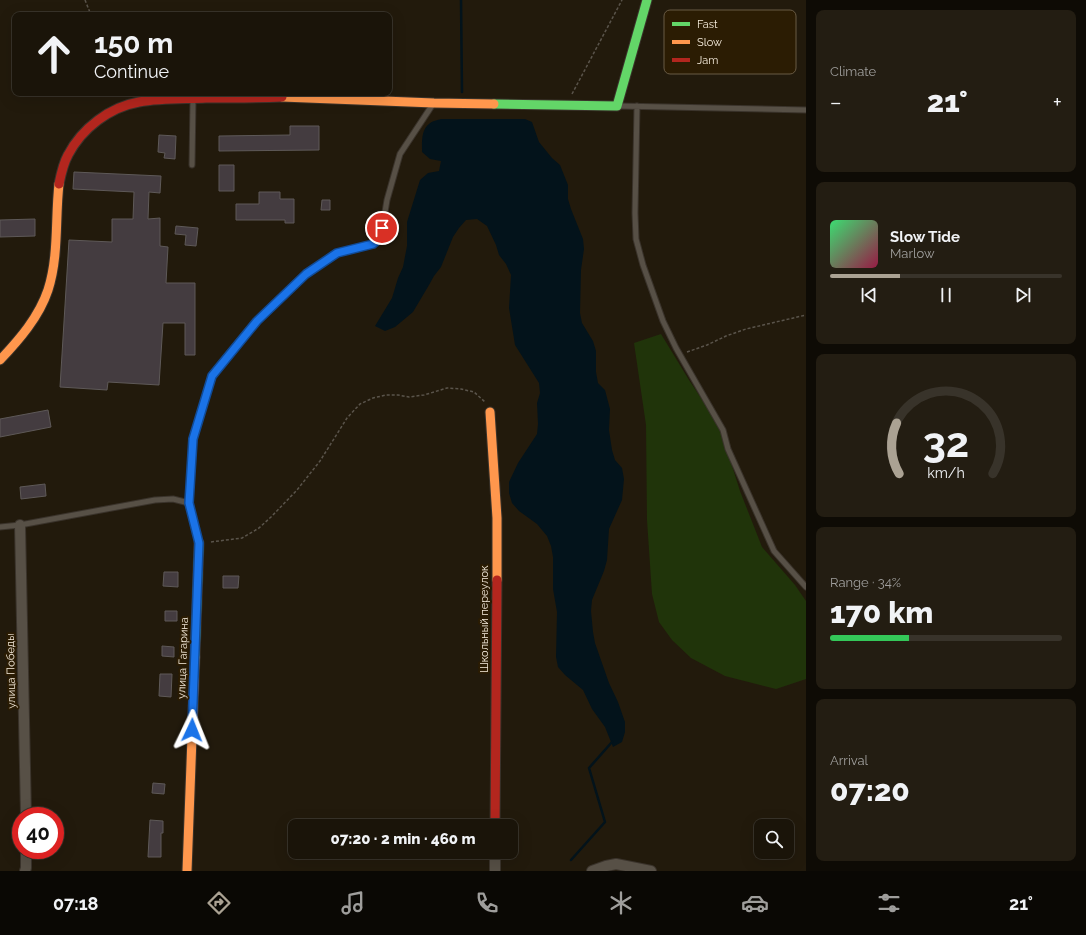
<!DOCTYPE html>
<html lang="en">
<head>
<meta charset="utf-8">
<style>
  :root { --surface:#1a1409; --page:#231d12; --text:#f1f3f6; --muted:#9f9e9c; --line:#38332a; --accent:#aba293 }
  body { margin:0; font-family:Raleway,sans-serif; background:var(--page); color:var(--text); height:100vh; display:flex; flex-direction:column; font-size:15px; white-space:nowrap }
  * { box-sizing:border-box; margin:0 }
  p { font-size:13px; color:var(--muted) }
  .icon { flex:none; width:22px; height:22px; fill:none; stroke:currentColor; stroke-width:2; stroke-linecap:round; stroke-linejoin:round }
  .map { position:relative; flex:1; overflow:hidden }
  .sheet { display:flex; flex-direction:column; gap:10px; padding:10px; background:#0e0b05; width:280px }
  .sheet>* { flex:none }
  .banner { position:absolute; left:12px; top:12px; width:380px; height:84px; border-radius:8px; box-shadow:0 4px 16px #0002,0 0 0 1px var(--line); background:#1a1409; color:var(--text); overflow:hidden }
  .tools { position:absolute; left:754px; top:819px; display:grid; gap:8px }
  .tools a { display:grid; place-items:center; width:40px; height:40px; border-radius:8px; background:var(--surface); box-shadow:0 4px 16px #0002,0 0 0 1px var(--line); font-size:20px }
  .speed { position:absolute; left:12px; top:807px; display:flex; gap:8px; font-size:20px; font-weight:700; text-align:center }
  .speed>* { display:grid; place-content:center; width:52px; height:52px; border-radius:50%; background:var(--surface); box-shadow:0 4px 16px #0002,0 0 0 1px var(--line); line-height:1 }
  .speed .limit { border:6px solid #d22; background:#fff; color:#111 }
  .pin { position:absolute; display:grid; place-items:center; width:34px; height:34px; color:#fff; margin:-17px; border:2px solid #fff; border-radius:50%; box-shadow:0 1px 4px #0007 }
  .me { position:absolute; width:44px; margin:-22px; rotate:2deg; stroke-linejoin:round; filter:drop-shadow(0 0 3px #0008) }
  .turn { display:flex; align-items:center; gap:14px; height:84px; padding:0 16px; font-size:18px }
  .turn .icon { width:52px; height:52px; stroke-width:2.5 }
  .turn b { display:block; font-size:28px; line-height:34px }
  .big { font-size:30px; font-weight:800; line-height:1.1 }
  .sheet .widget { flex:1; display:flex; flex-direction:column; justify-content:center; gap:6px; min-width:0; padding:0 14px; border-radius:8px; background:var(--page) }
  .sheet .dial { align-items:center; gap:0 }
  .dial svg { height:104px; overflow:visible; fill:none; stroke:var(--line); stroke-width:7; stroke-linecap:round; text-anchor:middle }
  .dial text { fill:var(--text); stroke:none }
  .song { display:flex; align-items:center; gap:12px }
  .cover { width:48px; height:48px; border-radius:6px; background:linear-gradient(135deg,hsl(140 70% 55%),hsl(340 70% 35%)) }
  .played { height:4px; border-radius:2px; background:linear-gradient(90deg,var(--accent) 30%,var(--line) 30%) }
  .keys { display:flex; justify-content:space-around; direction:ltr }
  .heat { display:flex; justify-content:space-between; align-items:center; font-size:22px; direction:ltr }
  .charge { height:6px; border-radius:3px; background:linear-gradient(90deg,#34c759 34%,var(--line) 0) }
  .trip { position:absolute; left:288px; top:819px; width:230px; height:40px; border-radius:8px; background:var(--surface); box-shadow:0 4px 16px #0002,0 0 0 1px var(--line); font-weight:800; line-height:40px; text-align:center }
  .tabs { display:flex; height:64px; justify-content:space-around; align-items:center; background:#0a0804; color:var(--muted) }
  .tabs .icon { width:28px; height:28px }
  .tabs .selected { color:var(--accent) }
  .tabs b { font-size:18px; color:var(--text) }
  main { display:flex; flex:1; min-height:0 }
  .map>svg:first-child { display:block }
  .green { fill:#20340a }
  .water { fill:#03131b }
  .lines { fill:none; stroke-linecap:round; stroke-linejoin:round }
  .stream { stroke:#03131b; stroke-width:2.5 }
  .building { fill:#443c40; stroke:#5e5958 }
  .lane-casing { stroke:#3a332b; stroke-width:7 }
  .street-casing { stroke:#3a332b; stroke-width:12 }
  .fast-casing { stroke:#3a332b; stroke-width:11 }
  .slow-casing { stroke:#3a332b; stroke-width:11 }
  .jam-casing { stroke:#3a332b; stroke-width:11 }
  .path { stroke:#5a544b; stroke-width:1.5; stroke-dasharray:3 2; stroke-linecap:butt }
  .lane { stroke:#575046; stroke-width:5 }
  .street { stroke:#575046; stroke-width:10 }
  .fast { stroke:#63d668; stroke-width:9 }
  .slow { stroke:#ff974d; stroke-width:9 }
  .jam { stroke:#b3261e; stroke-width:9 }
  .route-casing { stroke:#114b97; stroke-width:10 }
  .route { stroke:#1a73e8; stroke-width:7 }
  .labels { text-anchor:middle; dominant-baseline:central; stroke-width:4; stroke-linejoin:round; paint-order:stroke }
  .street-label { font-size:11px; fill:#f5ebdc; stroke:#2b1c03 }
  .key { fill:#2b1c03; stroke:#685a44; stroke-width:1 }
  .key-label { font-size:11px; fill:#f5ebdc }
</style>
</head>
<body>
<main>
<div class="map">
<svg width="806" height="871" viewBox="0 0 806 871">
  <rect width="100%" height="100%" fill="#221a0c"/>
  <path class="green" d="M661 334 689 380 719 425 740 491 762 547 795 585 806 601V679L776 689 725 676 691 658 672 640 659 622 652 594 647 520 646 425 634 343Z"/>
  <path class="water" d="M441 119H525L532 122 539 142 552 158 560 165 568 185V199L571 209 583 239 584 249 581 270 580 313 582 323 593 341 596 351V372L598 383 605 390 610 409 609 430 612 450 615 460 622 468 624 479 622 500 609 529 607 560 604 571 592 600 591 611 593 632 595 643 609 683 618 702 625 722V732L622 742 613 747 605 727 592 709 583 690 565 675 558 667 556 657 557 612 553 589V557L551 546 547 536 537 524 519 511 512 503 509 493V482L518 463 537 434 538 424 537 403 540 393 539 383 515 345 509 308 511 275 506 264 499 255 496 245 487 226 477 219 466 220 459 228 453 237 441 267 434 276 429 285 413 312 395 327 385 331 375 326 392 298 398 278 403 267 407 246V222L420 180 428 173 439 171 441 161 430 159 422 152C422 143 421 130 429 124 432 121 438 120 441 119Z"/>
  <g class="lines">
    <path class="stream" d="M461 0 462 92
      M571 860 605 822 589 768 612 742"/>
  </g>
  <path class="building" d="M290 126H319V150L219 151V136L290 135Z
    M159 135 176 136 175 159 164 158 165 153 158 152Z
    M219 165H234V191H219Z
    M74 172 161 176 160 193 149 192 148 219 160 218V246L168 247 166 283H195V355H185V323H163L159 385 108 382 107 390 60 387 69 240 112 242V219H133L134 192 73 189Z
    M259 192H280V199H294V223H285V220H236V204H259Z
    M322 200H330V210H321Z
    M35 219V236L0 237V220Z
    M176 226 198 228 196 246 185 245 186 235 175 234Z
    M48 410 51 427 0 437V419Z
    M45 484 46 496 21 499 20 487Z
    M164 572H178V587L163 586Z
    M223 576H239L238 588H223Z
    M165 611H177V621H165Z
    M162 646 174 647V657L162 656Z
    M160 674H172L171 697 159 696Z
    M153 783 165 784 164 794 152 793Z
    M150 820 163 821V833H161V857H148Z"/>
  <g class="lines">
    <g class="lane-casing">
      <path id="lane" d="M618 106 806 110
        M637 106 635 213 636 239 643 265 663 321 676 348 723 430 728 449 774 551 806 587
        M192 165 193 100
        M189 503 193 439 212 376 257 321 306 274 337 253 373 244 378 241 381 236 387 200 400 154 433 104
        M0 527 20 525 155 500 173 499 189 503 199 543"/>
    </g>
    <g class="street-casing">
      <path id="street" d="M20 525 26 816
        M25 871 26 868V850
        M495 871V852
        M592 871 606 866 616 864 651 871"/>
    </g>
    <g class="fast-casing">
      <path id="fast" d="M494 104 617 106 647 0
        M195 657 199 543"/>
    </g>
    <g class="slow-casing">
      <path id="slow" d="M282 97 434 103 494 104
        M0 360C19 340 39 317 48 290 59 256 55 219 59 184
        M490 412 497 518V580
        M187 871 195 657"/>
    </g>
    <g class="jam-casing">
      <path id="jam" d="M59 184C61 174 63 164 68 155 82 128 110 107 139 102 161 98 184 99 206 98 231 98 257 98 282 97
        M495 826 497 580"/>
    </g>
    <path class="path" d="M85 0 91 15
      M572 94 622 0
      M687 352 707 345 726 336 746 329 806 315
      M211 542 242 538 259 528 271 517 297 490 320 461 347 418 360 404 373 398 386 395H398L409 397 424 395 447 388 461 389 474 392 485 402"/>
    <use href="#lane" class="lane"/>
    <use href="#street" class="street"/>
    <use href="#fast" class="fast"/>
    <use href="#slow" class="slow"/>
    <use href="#jam" class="jam"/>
  </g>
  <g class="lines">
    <g class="route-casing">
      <path id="route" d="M192 730 199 543 189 503 193 439 212 376 257 321 306 274 337 253 373 244C379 240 381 236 382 228"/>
    </g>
    <use href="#route" class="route"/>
  </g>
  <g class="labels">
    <g class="street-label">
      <text transform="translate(484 619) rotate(-90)">Школьный переулок</text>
      <text transform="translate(183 658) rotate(-88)">улица Гагарина</text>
      <text transform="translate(11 671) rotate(-91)">улица Победы</text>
    </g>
  </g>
  <rect x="664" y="10" width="132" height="64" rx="6" class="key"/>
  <rect x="672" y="22" width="18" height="4" fill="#63d668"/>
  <rect x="672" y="40" width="18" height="4" fill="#ff974d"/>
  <rect x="672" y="58" width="18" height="4" fill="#b3261e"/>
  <g class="key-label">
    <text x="697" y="28">Fast</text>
    <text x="697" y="46">Slow</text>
    <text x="697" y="64">Jam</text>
  </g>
</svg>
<div class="tools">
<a><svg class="icon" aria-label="search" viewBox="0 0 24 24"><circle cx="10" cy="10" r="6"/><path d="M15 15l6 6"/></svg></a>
</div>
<div class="speed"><div class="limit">40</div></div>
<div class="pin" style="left:382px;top:228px;background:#d93025"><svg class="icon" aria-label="arrive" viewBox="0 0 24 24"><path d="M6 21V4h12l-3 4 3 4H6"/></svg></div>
<svg class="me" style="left:192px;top:730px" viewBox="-20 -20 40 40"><path d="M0-17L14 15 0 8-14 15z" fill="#1a73e8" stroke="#fff" stroke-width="4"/></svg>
<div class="trip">07:20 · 2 min · 460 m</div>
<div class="banner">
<div class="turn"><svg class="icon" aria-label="ahead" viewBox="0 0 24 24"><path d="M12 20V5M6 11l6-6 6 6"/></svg><div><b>150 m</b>Continue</div></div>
</div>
</div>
<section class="sheet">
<div class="widget"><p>Climate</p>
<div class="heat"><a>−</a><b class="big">21°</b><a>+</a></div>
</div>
<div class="widget">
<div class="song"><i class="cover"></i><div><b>Slow Tide</b><p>Marlow</p></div></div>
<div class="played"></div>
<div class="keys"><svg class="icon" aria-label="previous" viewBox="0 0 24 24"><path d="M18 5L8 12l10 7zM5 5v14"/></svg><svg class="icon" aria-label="pause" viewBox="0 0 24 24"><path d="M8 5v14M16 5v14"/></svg><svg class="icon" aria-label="next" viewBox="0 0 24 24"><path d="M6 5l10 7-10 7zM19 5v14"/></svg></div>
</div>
<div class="widget dial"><svg viewBox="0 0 100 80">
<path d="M14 69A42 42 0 1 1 86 69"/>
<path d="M14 69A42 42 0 0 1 12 30" stroke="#aba293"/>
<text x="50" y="56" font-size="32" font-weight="700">32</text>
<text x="50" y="72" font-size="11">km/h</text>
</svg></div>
<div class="widget"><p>Range · 34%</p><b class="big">170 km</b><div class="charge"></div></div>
<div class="widget"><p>Arrival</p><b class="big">07:20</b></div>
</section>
</main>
<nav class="tabs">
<b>07:18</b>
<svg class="icon selected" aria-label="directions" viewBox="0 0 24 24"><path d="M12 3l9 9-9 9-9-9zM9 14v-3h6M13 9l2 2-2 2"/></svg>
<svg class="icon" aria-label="music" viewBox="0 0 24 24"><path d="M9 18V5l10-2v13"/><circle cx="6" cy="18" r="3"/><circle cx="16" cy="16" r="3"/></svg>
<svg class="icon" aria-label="phone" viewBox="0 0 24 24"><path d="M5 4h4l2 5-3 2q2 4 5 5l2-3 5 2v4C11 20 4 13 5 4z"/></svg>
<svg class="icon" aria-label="climate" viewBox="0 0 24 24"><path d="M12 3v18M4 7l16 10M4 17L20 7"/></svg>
<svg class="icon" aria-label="car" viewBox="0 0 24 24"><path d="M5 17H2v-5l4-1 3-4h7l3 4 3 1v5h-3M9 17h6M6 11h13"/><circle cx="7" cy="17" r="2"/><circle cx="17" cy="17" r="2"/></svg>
<svg class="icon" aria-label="filters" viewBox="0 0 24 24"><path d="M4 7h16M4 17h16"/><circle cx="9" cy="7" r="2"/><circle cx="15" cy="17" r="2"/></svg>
<b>21°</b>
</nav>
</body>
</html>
